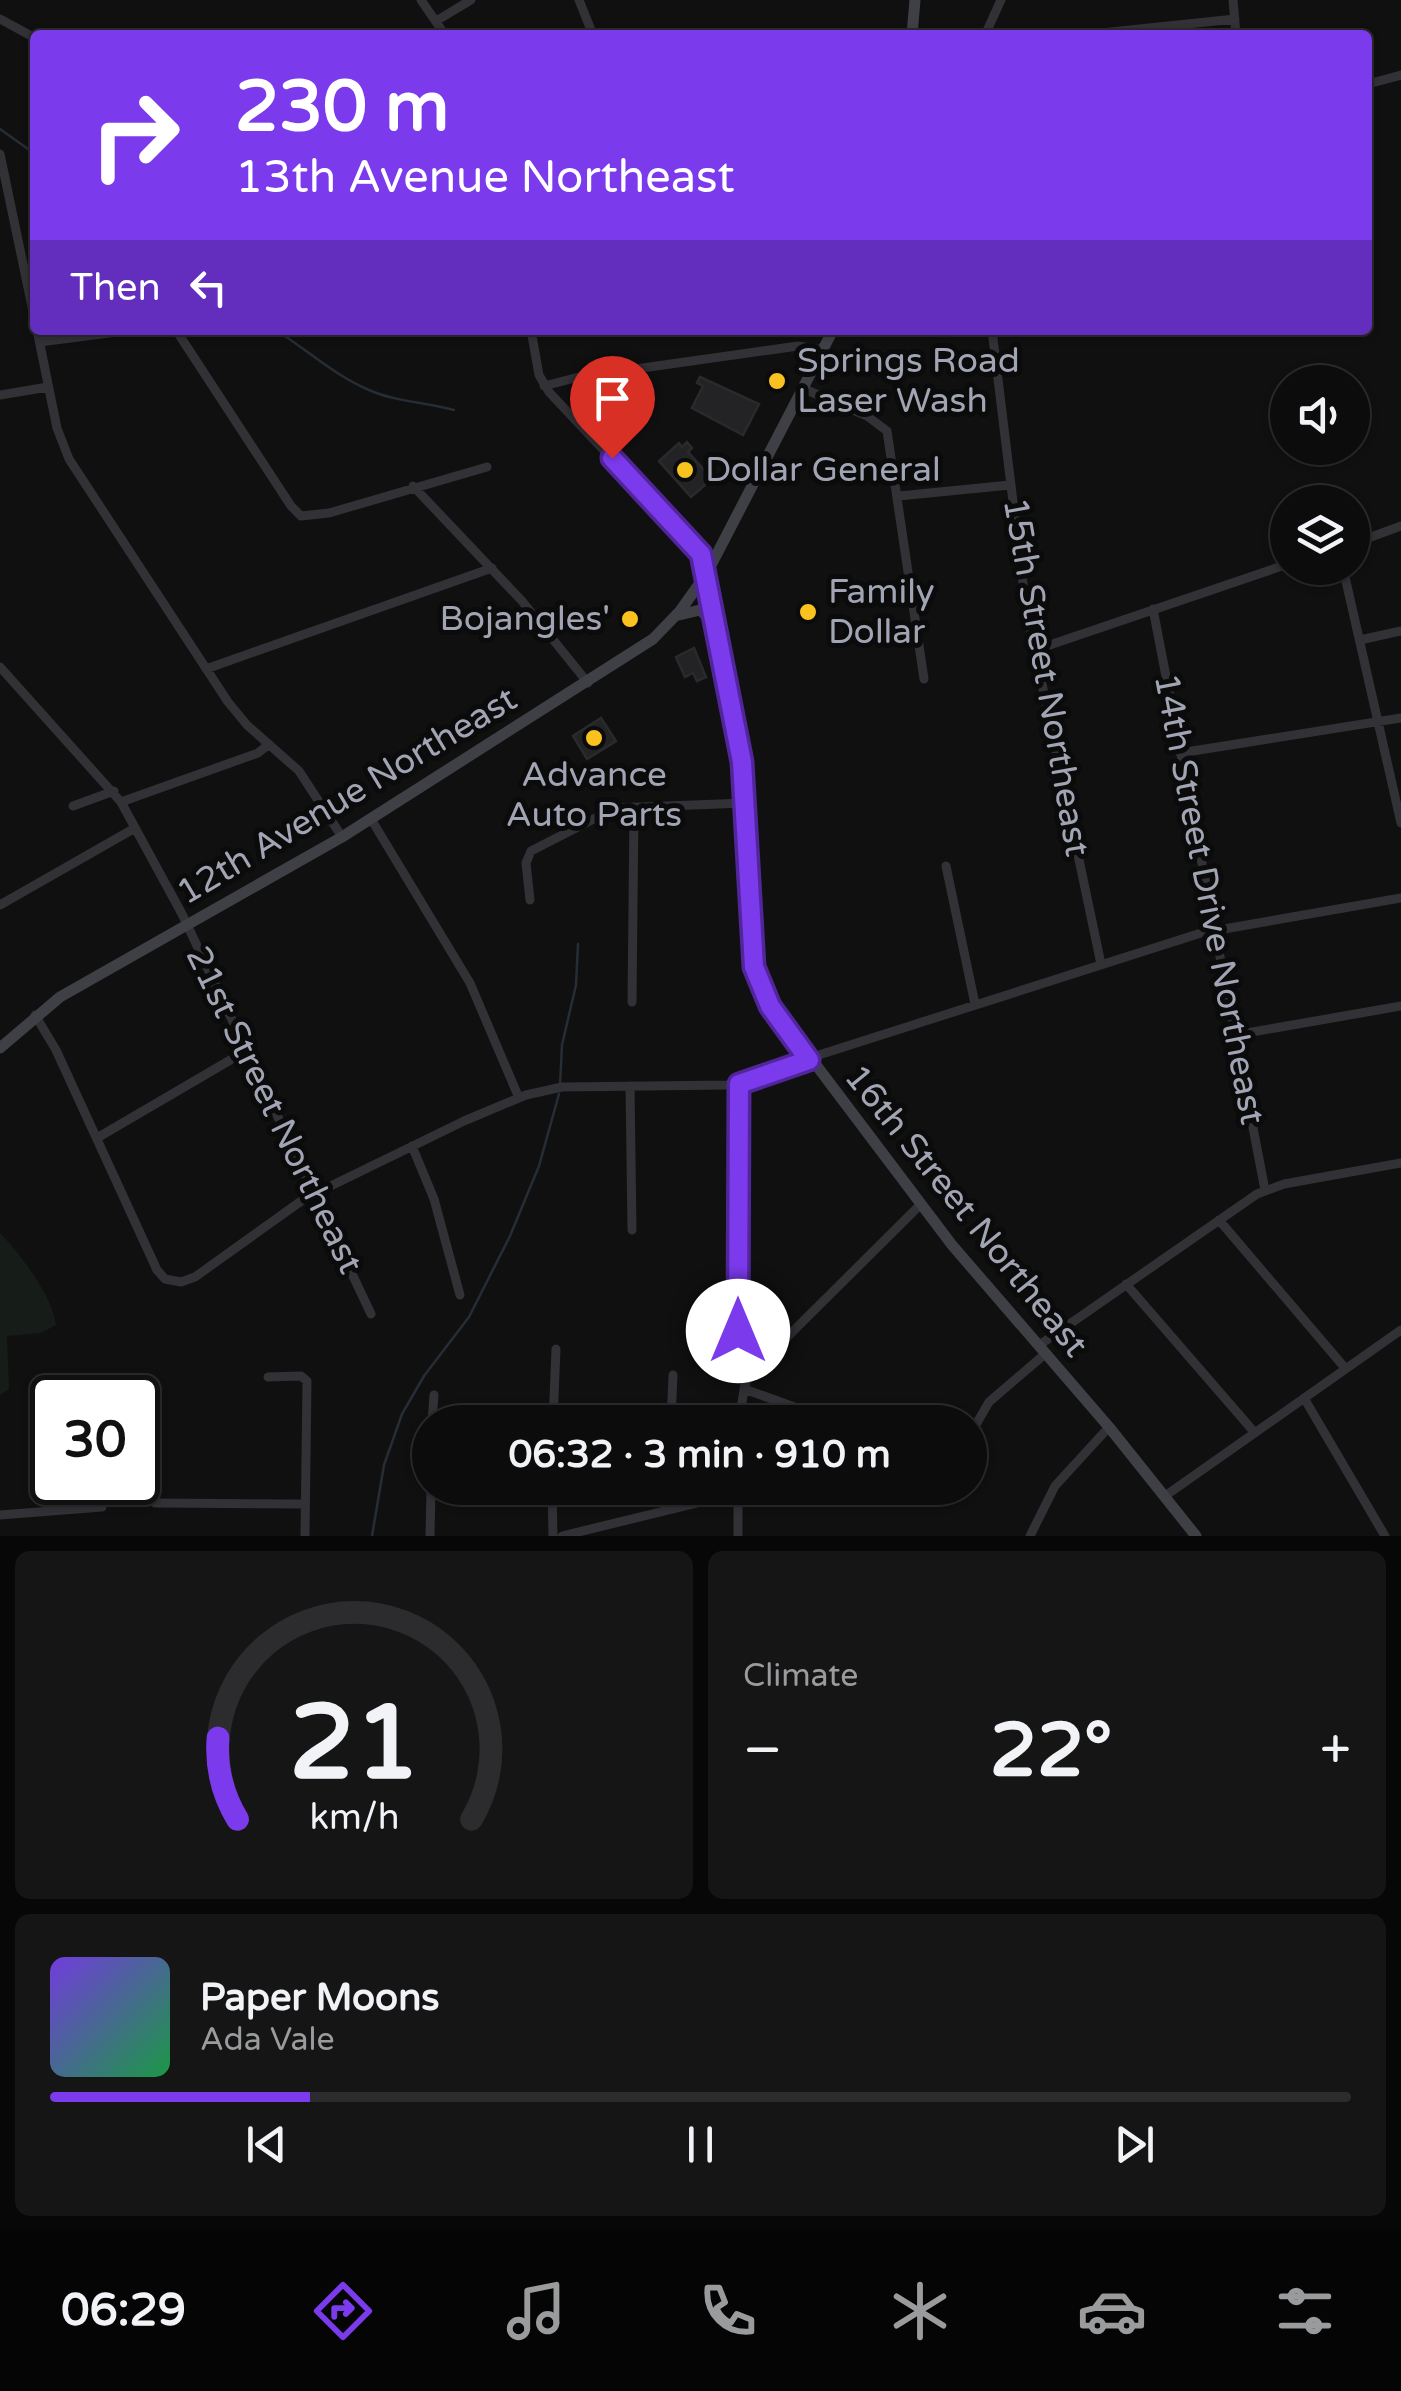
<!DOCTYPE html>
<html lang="en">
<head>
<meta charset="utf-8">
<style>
  :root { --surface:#0c0c0d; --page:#151516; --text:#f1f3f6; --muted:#9a9b9d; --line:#2c2c2e; --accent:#7c3aed }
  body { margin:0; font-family:"Varela Round",sans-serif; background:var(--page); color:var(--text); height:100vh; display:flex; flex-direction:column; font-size:38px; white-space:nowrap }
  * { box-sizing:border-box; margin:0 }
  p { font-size:32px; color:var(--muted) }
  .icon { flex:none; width:55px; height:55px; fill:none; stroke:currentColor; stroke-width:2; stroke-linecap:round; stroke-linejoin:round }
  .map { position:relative; height:1536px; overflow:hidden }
  .details { display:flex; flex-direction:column; gap:15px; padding:15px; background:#070707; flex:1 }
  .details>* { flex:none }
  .banner { position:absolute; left:30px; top:30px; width:1342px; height:305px; border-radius:10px; box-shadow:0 2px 8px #0004,0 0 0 2px var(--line); background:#7c3aed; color:#fff; overflow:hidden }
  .tools { position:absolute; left:1270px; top:365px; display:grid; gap:20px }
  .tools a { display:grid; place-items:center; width:100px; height:100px; border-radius:50%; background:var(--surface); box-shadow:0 2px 8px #0004,0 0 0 2px var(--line); font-size:50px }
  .speed { position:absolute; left:30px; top:1375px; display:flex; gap:20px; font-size:50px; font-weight:700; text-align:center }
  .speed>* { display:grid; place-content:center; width:130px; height:130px; border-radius:50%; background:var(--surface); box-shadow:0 2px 8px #0004,0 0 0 2px var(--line); line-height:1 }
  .speed .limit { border:5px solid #111; border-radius:15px; background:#fff; color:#111 }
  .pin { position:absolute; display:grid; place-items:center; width:85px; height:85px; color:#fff; margin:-102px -42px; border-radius:50% 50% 50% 0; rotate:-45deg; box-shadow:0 0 10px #0007 }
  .pin .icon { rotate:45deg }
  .me { position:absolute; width:110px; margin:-55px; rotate:0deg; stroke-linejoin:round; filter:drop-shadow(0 0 8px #0008) }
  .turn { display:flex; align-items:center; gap:35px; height:210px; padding:0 40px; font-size:45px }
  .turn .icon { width:130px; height:130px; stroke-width:2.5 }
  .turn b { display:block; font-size:70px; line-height:85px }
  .then { display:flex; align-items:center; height:95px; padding:0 40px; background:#0003; gap:20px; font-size:38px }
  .big { font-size:75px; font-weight:700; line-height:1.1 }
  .details .card { flex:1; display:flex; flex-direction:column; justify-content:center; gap:15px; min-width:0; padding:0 35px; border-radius:15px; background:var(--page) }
  .details .dial { align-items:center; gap:0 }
  .dial svg { height:260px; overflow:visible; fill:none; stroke:var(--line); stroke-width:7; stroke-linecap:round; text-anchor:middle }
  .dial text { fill:var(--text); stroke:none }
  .song { display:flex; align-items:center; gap:30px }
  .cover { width:120px; height:120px; border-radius:15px; background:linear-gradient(135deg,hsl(260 70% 55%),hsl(140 70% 35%)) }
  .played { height:10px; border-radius:5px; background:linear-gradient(90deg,var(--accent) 20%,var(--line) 20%) }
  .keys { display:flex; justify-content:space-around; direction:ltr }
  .heat { display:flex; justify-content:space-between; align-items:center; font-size:55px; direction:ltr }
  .details .tiles { flex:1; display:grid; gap:15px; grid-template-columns:1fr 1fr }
  .card:last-child { grid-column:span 2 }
  .trip { position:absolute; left:412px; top:1405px; width:575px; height:100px; border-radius:50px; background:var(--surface); box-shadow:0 2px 8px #0004,0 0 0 2px var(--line); font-weight:700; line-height:100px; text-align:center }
  .tab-bar { display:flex; height:160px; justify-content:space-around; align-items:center; background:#050505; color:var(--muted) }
  .tab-bar .icon { width:70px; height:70px }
  .tab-bar .active { color:var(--accent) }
  .tab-bar b { font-size:45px; color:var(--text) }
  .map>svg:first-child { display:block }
  .green { fill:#161c17 }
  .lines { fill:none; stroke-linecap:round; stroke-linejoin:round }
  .stream { stroke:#262d35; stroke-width:2.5 }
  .building { fill:#232325; stroke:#2a2a2d; stroke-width:2.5 }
  .street { stroke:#313136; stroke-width:9 }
  .secondary { stroke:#3e4046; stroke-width:11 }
  .route-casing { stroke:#51269a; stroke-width:25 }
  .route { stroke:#7c3aed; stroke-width:18 }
  .poi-dot { fill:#fac21f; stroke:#0b0b0c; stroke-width:4 }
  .labels { text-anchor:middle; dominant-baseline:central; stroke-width:10; stroke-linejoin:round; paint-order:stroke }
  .poi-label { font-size:35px; fill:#a0a4b3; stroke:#0b0b0c; text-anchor:start }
  .street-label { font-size:35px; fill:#a0a4b3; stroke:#0b0b0c }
</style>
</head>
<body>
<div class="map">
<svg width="1401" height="1536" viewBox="0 0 1401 1536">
  <rect width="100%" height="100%" fill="#101011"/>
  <path class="green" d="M0 1233C21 1255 52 1295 56 1325L41 1333 7 1336 9 1389 0 1395Z"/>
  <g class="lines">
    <path class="stream" d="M0 129 35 154
      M276 330C307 350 334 375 369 390 396 402 426 402 454 410
      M560 1086 562 1045 576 985 578 944
      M372 1536 384 1465 402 1414 424 1376 469 1317 510 1236 539 1166 559 1094"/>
  </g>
  <path class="building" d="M700 377 759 404 743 435 692 408 703 386 697 383Z
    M687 442 692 448 688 452 712 479 691 497 659 461 679 443 682 447Z
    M694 648 706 677 697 681 693 673 685 677 676 657Z
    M601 718 616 741 587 759 573 736Z"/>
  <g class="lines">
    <path class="street" d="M421 0 445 35
      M579 0 593 35
      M1233 0 1236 35
      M0 19 35 38
      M436 21 471 0
      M985 35 1001 0
      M1082 35 1235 19
      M1368 84 1401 75
      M0 154 35 321
      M37 330 57 428 69 459 228 702 247 725 299 771 342 837
      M176 330 291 506 301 516 329 513 487 467
      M531 330 539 375 549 392 701 554 707 573
      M992 330 1026 608 1101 964
      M40 342 132 330
      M544 386 579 377 798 346 823 350
      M802 388 867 416 887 431 924 679
      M0 395 48 387
      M413 486 522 601 588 683
      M899 496 1010 485
      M1352 544 1401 526
      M1343 568 1401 823
      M1153 609 1265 1190
      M1360 640 1401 631
      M1035 650 1288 564
      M0 667 121 802 182 914 371 1314
      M206 669 492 568
      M1180 753 1401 718
      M121 802 258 753 269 744
      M73 806 114 791
      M371 819 470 983 519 1098
      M946 866 975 1004
      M530 900 526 863 531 851 615 808 745 803
      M0 905 135 828
      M632 1002 634 807
      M35 1015 56 1050 157 1270 165 1279 181 1282 195 1277 304 1199 464 1121 526 1095 562 1087 728 1085 755 1080 822 1054 1201 933 1401 898
      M1235 1035 1401 1006
      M739 1084V1359L745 1383 739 1422
      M630 1086 632 1230
      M97 1138 244 1052
      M412 1146 434 1199 460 1295
      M1219 1220 1345 1368
      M1126 1284 1255 1433
      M1038 1346 1257 1194 1284 1184 1401 1163
      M268 1377 301 1376 307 1381 305 1536
      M1304 1398 1385 1536
      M432 1422 434 1395
      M553 1422 556 1349
      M671 1422 673 1375
      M836 1422 747 1390 745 1383 762 1362 921 1204
      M970 1435 989 1402 1045 1354
      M552 1488 553 1536
      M670 1488 671 1509
      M738 1490V1536
      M1165 1496 1401 1330
      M155 1503 305 1504
      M0 1515 102 1507
      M430 1536 431 1488
      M562 1536 738 1493
      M1030 1536 1055 1486 1109 1427"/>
    <path class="secondary" d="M912 35 915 0
      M707 573 742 762 750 942 764 996 952 1245 1109 1427 1196 1536
      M679 615 700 610 714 623
      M0 1048 60 997 342 837 653 639 680 611 707 573 833 330"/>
  </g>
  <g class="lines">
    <g class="route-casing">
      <path id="route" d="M612 458 701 554 742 762 754 967 770 1006 809 1060 739 1084 738 1331"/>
    </g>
    <use href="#route" class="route"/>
  </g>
  <g class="poi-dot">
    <circle cx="777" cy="381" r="10"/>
    <circle cx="685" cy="470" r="10"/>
    <circle cx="808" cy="612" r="10"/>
    <circle cx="630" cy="619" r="10"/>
    <circle cx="594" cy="738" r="10"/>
  </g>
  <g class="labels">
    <g class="poi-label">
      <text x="797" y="361">Springs Road<tspan x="797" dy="40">Laser Wash</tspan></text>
      <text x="705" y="470">Dollar General</text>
      <text x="828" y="592">Family<tspan x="828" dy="40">Dollar</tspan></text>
      <text x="610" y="619" text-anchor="end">Bojangles'</text>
      <text x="594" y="775" text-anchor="middle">Advance<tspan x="594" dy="40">Auto Parts</tspan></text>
    </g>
    <g class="street-label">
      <text transform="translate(1046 677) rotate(80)">15th Street Northeast</text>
      <text transform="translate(347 796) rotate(-31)">12th Avenue Northeast</text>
      <text transform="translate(1209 899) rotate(79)">14th Street Drive Northeast</text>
      <text transform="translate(274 1110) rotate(64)">21st Street Northeast</text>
      <text transform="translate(966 1211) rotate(51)">16th Street Northeast</text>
    </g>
  </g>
</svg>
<div class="tools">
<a><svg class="icon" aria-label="sound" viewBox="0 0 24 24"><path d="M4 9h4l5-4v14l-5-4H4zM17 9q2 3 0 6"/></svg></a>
<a><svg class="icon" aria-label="layers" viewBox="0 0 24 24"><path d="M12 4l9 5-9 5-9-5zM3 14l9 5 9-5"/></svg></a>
</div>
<div class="speed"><div class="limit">30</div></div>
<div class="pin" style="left:612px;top:458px;background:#d93025"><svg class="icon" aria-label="arrive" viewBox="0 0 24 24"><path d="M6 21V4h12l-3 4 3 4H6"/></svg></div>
<svg class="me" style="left:738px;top:1331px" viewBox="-20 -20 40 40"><circle r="19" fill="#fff"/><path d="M0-13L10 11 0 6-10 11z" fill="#7c3aed"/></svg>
<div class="trip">06:32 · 3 min · 910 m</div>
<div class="banner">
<div class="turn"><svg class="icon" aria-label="right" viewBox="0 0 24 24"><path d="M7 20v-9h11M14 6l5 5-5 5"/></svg><div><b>230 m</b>13th Avenue Northeast</div></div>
<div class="then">Then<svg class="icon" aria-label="left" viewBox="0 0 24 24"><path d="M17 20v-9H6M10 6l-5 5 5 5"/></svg></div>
</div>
</div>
<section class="details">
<div class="tiles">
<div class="card dial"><svg viewBox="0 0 100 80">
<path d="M14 69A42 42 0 1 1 86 69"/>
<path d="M14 69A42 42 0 0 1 8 44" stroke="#7c3aed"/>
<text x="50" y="56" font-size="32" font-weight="700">21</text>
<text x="50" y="72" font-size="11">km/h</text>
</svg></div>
<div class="card"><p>Climate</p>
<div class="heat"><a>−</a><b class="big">22°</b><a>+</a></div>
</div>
<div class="card">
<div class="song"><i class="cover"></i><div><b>Paper Moons</b><p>Ada Vale</p></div></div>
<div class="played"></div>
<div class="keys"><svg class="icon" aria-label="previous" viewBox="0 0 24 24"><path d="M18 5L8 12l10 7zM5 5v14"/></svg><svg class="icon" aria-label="pause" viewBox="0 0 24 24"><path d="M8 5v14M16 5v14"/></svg><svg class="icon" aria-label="next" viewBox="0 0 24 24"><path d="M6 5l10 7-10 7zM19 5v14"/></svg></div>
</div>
</div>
</section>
<nav class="tab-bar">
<b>06:29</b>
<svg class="icon active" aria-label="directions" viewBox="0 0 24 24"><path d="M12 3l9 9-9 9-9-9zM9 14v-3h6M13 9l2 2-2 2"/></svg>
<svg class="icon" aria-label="music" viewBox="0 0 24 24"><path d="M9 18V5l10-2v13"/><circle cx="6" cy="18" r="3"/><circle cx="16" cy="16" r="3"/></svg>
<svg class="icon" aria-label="phone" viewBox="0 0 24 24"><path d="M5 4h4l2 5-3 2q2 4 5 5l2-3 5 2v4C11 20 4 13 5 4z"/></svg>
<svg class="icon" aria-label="climate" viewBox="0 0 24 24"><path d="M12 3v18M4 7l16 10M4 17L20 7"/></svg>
<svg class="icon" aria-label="car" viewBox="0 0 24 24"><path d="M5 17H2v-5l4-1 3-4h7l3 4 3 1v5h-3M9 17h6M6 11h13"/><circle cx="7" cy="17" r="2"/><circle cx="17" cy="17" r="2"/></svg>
<svg class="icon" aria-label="filters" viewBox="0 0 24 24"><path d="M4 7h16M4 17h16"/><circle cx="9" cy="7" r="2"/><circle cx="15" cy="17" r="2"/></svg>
</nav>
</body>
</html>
